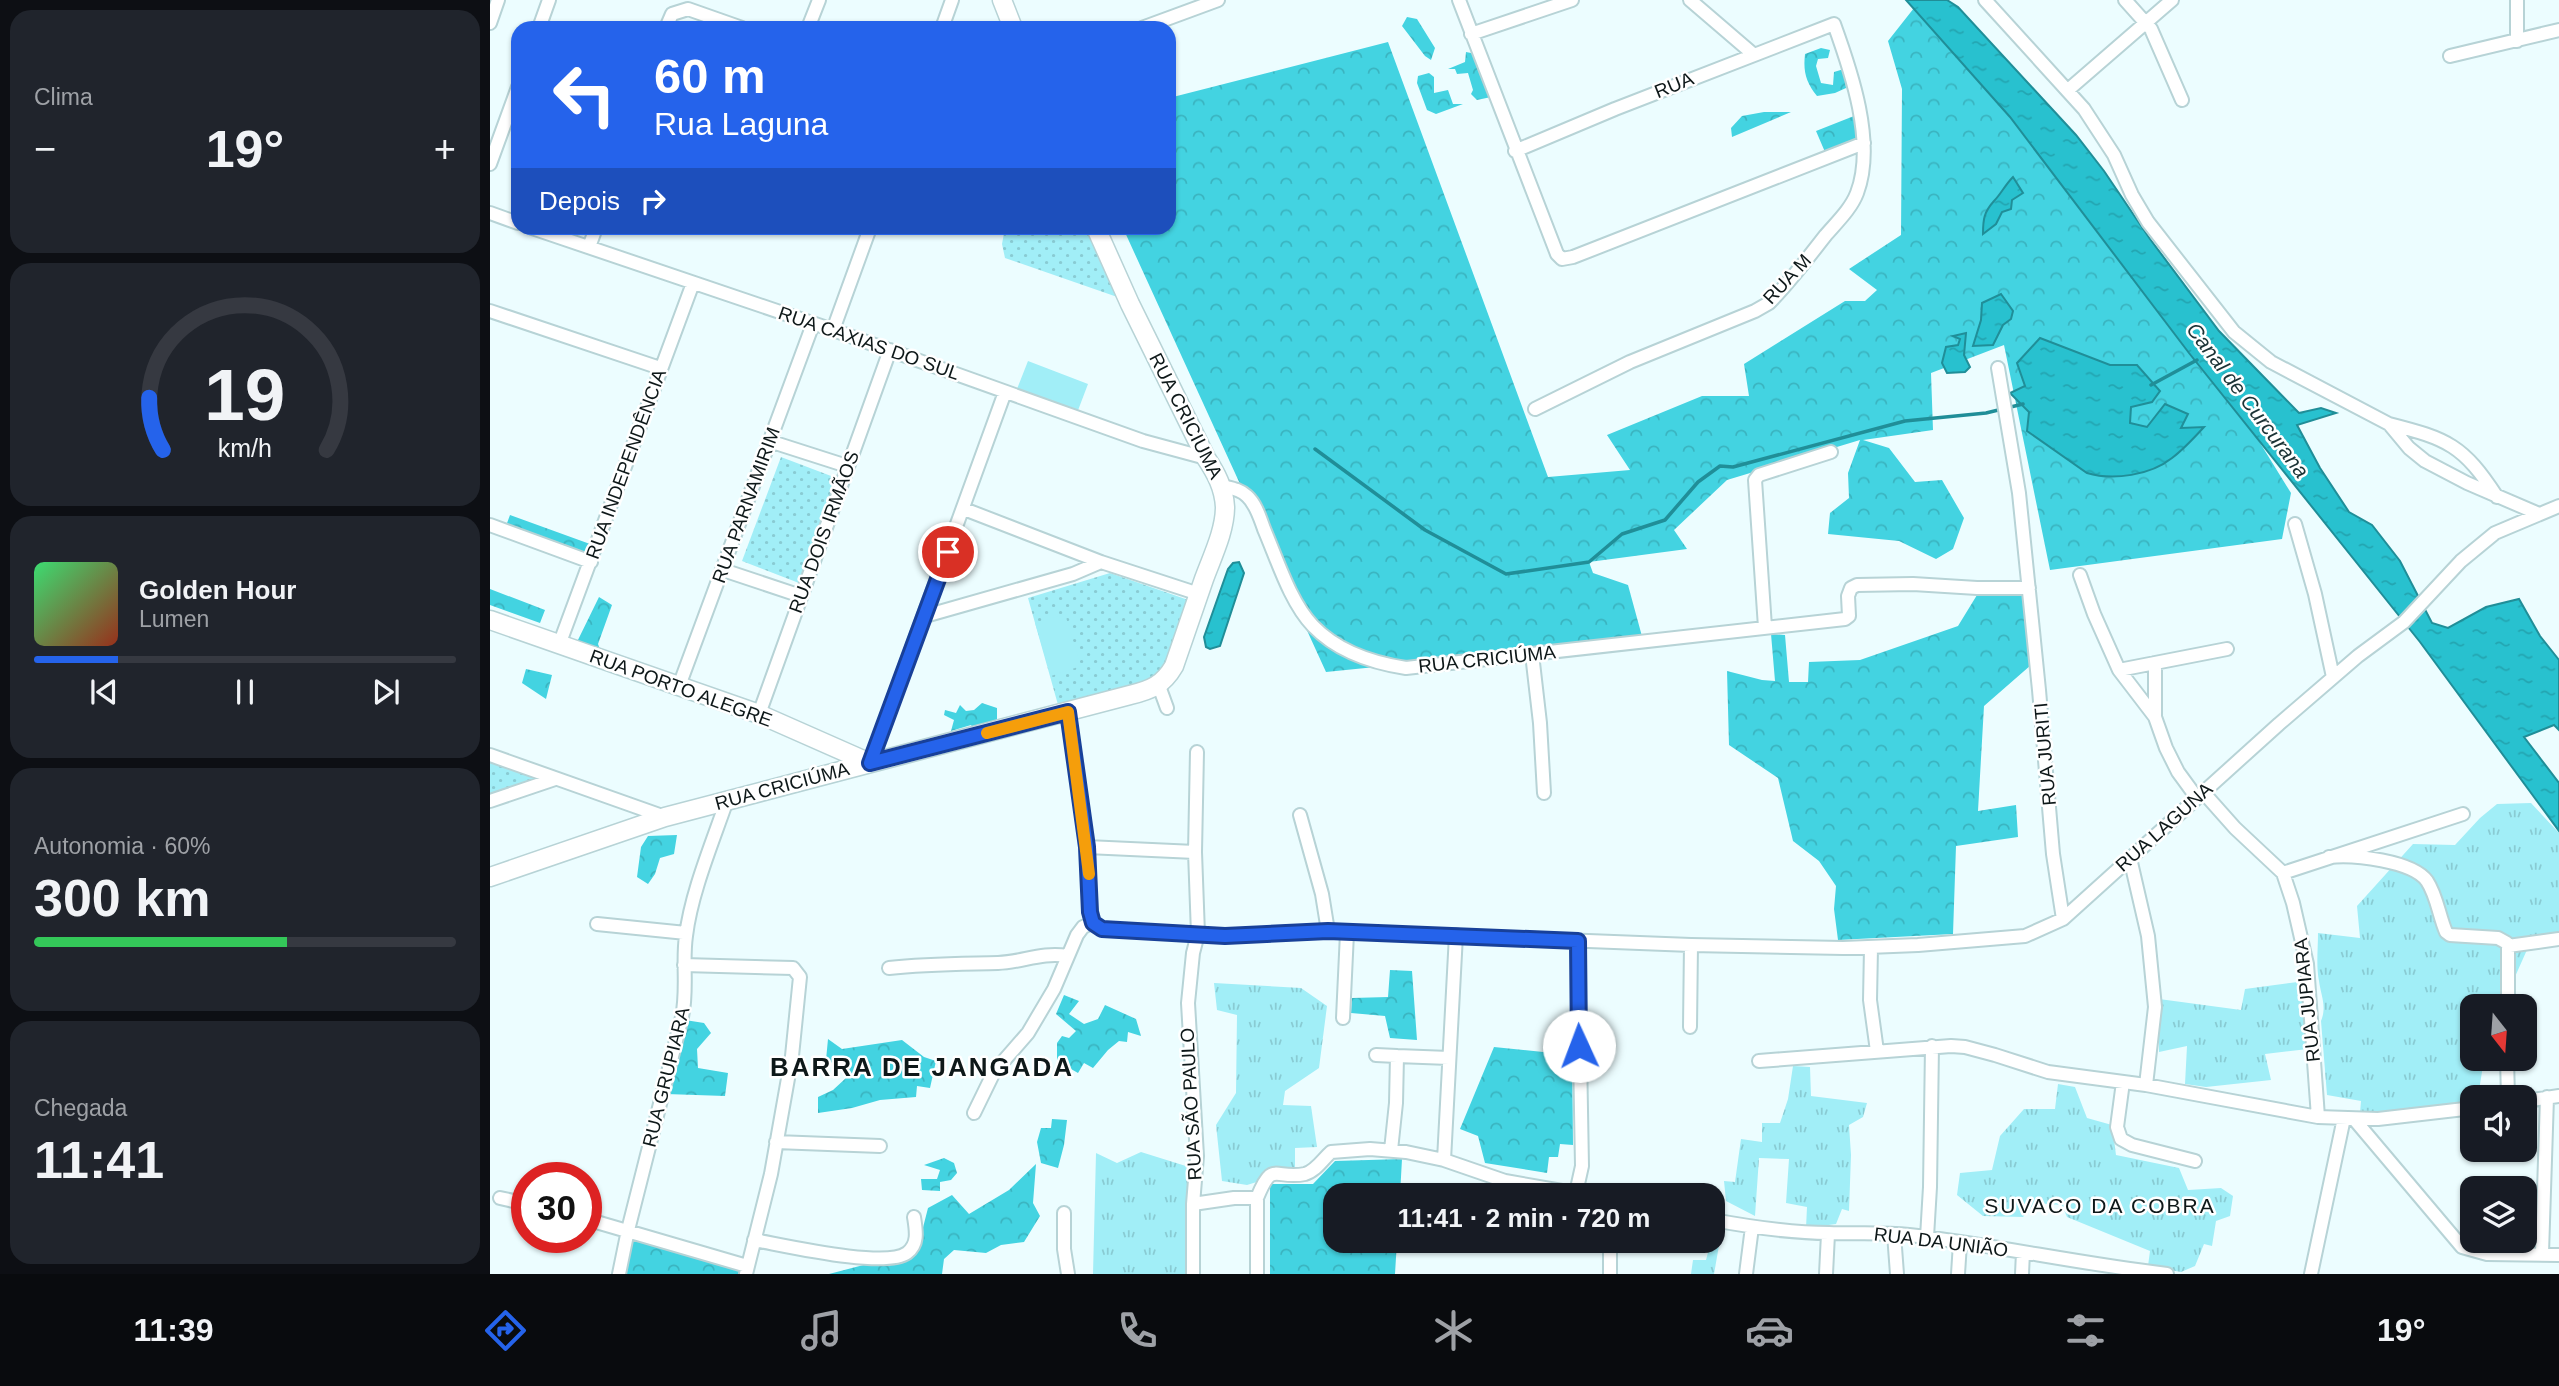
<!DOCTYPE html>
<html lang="pt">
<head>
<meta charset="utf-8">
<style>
  :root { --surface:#171b24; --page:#20242c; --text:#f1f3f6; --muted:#9ea1a6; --line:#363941; --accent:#2563eb }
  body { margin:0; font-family:Arial,sans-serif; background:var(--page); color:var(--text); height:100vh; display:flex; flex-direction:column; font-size:26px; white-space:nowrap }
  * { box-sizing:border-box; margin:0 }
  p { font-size:23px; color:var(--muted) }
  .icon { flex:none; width:38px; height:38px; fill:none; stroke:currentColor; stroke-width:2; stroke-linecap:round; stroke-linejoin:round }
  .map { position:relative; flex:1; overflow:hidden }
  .panel { display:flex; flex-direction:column; gap:10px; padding:10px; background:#0d0f14; width:490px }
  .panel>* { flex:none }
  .top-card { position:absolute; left:21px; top:21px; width:665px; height:214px; border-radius:21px; box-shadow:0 2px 5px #0004; background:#2563eb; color:#fff; overflow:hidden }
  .needle { width:46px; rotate:163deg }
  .fabs { position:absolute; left:1970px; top:994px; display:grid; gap:14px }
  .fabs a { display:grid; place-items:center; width:77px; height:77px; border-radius:14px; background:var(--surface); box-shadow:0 2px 5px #0004; font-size:35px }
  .speed { position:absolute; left:21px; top:1162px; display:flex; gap:14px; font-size:35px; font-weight:700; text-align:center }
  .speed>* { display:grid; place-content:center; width:91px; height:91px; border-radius:50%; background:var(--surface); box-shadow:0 2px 5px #0004; line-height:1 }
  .speed .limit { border:10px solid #d22; background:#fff; color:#111 }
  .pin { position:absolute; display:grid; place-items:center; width:60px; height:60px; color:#fff; margin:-30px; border:4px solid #fff; border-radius:50%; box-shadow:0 2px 7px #0007 }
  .me { position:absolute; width:77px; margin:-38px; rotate:358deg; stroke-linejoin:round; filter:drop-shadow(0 0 5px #0008) }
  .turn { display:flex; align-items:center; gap:24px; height:147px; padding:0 28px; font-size:32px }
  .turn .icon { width:91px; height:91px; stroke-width:2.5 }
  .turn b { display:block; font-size:49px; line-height:60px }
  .then { display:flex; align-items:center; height:66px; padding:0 28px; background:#0003; gap:14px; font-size:26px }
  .big { font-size:52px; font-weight:700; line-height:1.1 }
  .panel .tile { flex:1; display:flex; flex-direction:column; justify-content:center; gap:10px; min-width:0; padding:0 24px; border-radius:21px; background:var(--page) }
  .panel .dial { align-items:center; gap:0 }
  .dial svg { height:182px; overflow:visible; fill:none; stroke:var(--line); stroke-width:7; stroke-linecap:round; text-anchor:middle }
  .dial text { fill:var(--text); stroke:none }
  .song { display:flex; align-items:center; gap:21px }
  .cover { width:84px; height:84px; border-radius:10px; background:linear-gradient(135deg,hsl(140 70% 55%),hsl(10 70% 35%)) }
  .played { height:7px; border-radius:4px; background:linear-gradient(90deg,var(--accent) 20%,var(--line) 20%) }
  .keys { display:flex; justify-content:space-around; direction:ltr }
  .heat { display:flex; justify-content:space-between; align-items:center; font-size:38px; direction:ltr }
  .charge { height:10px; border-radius:5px; background:linear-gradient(90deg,#34c759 60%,var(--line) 0) }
  .trip { position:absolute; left:833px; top:1183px; width:402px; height:70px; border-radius:21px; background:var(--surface); box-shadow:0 2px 5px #0004; font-weight:700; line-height:70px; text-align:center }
  .tabs { display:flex; height:112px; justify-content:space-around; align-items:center; background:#090b0e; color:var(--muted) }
  .tabs .icon { width:49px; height:49px }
  .tabs .current { color:var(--accent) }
  .tabs b { font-size:32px; color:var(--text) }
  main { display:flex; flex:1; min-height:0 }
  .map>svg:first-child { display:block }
  .grass { fill:url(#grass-tufts) }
  .forest { fill:url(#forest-crowns) }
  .park { fill:url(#park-dots) }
  .pitch { fill:#a1eef7 }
  .water { fill:url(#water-ripples); stroke:#208e98; stroke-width:2 }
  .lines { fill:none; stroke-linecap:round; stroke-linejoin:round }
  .stream { stroke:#208e98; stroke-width:3.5 }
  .street-casing { stroke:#b7d3d6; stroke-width:16 }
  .secondary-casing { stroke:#b7d3d6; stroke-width:21 }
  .street { stroke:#fff; stroke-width:12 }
  .secondary { stroke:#fff; stroke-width:18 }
  .route-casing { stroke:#184099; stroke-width:18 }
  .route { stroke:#2563eb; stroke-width:12 }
  .slow { stroke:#f59e0b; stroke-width:12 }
  .labels { text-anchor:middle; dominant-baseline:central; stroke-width:5; stroke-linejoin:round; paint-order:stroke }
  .street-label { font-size:19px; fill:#0e1819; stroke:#fff }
  .water-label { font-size:21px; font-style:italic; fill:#1c3336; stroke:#fff }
  .neighbourhood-label { font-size:21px; letter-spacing:2px; fill:#0e1819; stroke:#fff }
  .district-label { font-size:26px; font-weight:bold; letter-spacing:2px; fill:#0e1819; stroke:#fff }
</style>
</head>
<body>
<main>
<section class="panel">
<div class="tile"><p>Clima</p>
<div class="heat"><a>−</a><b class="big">19°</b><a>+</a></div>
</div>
<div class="tile dial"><svg viewBox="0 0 100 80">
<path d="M14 69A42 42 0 1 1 86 69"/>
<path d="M14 69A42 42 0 0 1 8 46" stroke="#2563eb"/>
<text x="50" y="56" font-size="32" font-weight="700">19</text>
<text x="50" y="72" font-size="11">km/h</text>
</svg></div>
<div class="tile">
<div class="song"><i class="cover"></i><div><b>Golden Hour</b><p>Lumen</p></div></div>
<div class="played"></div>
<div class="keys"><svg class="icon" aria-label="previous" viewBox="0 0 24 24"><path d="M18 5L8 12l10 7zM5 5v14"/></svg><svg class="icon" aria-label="pause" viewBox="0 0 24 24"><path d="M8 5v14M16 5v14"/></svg><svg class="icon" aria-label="next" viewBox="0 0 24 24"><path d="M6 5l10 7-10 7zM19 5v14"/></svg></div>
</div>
<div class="tile"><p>Autonomia · 60%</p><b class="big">300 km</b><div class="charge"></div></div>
<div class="tile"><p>Chegada</p><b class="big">11:41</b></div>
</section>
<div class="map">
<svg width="2069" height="1274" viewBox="0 0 2069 1274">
  <defs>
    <pattern id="grass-tufts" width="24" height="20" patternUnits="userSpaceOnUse" patternTransform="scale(1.75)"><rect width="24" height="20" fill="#a1eef7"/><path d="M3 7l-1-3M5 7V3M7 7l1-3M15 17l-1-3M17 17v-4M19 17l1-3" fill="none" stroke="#89cbd3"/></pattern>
    <pattern id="forest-crowns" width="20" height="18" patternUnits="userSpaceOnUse" patternTransform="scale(1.75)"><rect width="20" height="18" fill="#43d3e1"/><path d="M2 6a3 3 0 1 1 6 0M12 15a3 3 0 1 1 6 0" fill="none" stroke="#3ab4c0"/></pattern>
    <pattern id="park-dots" width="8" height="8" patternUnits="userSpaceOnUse" patternTransform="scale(1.75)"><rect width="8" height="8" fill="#a1eef7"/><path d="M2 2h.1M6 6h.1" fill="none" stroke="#89cbd3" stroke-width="1.8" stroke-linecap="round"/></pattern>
    <pattern id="water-ripples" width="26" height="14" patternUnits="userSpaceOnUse" patternTransform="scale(1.75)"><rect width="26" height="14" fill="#28c1cf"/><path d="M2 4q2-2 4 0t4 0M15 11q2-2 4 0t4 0" fill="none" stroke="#23a5b1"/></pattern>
  </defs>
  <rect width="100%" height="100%" fill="#ecfdff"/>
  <path class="grass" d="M2041 803 2069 833V932L2040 943 2012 1006H1983V1059H1994L1988 1097H1983V1103L1893 1114 1870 1113 1871 1101 1837 1095 1831 1021C1837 1006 1831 996 1829 981 1826 966 1828 949 1828 933L1870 938 1867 906 1923 844 1965 845 1990 818 2007 804Z
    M1815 981 1818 1049 1775 1054 1781 1080 1716 1087 1695 1084 1697 1046 1669 1052V999L1751 1010 1755 989Z
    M724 983 811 988 837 1006 829 1068 795 1091 793 1105 821 1106 827 1147 805 1148V1170L757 1185 732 1181 726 1125 746 1093 747 1015 727 1010Z
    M1303 1066 1320 1067 1321 1096 1377 1103 1373 1117 1359 1125 1361 1155 1359 1211 1352 1209 1346 1224 1316 1228 1317 1207 1296 1203 1299 1159 1269 1158 1265 1216 1236 1201 1234 1181 1245 1182 1251 1139 1272 1142V1123H1290L1298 1099Z
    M1568 1084 1585 1087 1597 1118 1622 1125 1626 1155 1689 1168 1698 1190 1731 1188 1743 1196 1740 1216 1726 1221 1722 1246 1714 1244 1705 1266 1691 1272 1658 1266 1660 1251 1577 1217 1572 1205 1545 1203 1533 1217 1493 1216 1467 1195 1470 1173 1502 1170 1510 1136 1534 1109H1565Z
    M651 1152 699 1167 698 1274H603L606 1153 627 1163Z
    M1223 1233 1231 1234 1224 1274H1201L1203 1260H1216L1221 1241H1223Z"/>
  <path class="forest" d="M1424 8 1520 117 1767 438 1801 493 1792 539 1560 570 1514 345 1441 373 1443 430 1373 440 1399 448 1425 482 1452 480 1474 518 1463 549 1446 559 1409 541 1338 534 1340 513 1359 498 1358 473 1370 440 1237 480 1184 530 1197 549 1099 562 1103 573 1138 585 1153 640 836 672 633 228H679V98L898 42 1058 477 1140 470 1117 435 1212 396H1259L1254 364 1355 301H1375L1387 290 1359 269 1411 235 1412 89 1398 41Z
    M917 17 927 19 945 48 941 60 935 56 912 26Z
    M1331 48 1340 50 1338 58 1328 59 1326 66 1331 83 1343 85 1344 72 1354 69 1356 88 1345 93 1327 96C1316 82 1313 72 1315 54Z
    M976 52 986 54 993 80 1002 81 1001 97 987 100 981 94 983 90 978 73 967 74 965 69H958L975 62Z
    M939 73 944 77V93L958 90 963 104H973L946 114 937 110 927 83 928 76Z
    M1274 112H1301L1242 137 1241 128 1252 116Z
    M1364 116 1368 149 1338 159 1326 131Z
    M20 515 100 544 93 564 13 534Z
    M0 589 55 610 50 623 0 605Z
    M1533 594 1541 665 1494 706 1488 811 1526 805 1528 837 1466 846 1463 934 1348 940 1344 909 1346 886 1329 861 1303 841 1288 778 1239 745 1237 671 1272 680 1285 681 1281 634 1295 635 1299 682H1318L1319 662 1370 660 1468 626 1487 595Z
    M109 597 122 605 108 644 111 652 85 646Z
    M36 669 62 675 56 699 32 683Z
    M492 703 507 708V726L487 733 481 725 461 731 464 720 454 715 455 710 466 713 470 705 476 711 484 710Z
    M187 835 184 854 170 858 165 874 158 884 147 877 151 847 158 836Z
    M900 970 922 971 927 1040 900 1038 895 1016 861 1013 862 998 898 997Z
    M574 995 589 1001 579 1014 594 1024 608 1019 615 1005 646 1019 651 1036 638 1032 637 1042 629 1041 618 1050 603 1068 594 1063 588 1073 567 1061V1043L572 1036 579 1038 586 1031 566 1014Z
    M195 1020 214 1023 221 1033 207 1049 208 1068 238 1073 235 1096 176 1094Z
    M338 1039 352 1049 412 1040 434 1057 446 1061 440 1088 427 1086 426 1097 390 1100 362 1108 328 1113V1097L343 1090 356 1078 351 1067 336 1060Z
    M1082 1044 1083 1145 1070 1144 1068 1157H1059L1057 1173 995 1163 988 1136 970 1129 1004 1047 1082 1055Z
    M562 1119 577 1120 574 1145 568 1168 551 1163 547 1142 551 1128H561Z
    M454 1158 464 1163 467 1173 461 1180 450 1182V1191L432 1190 431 1179H447L450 1170 434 1165Z
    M912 1159 910 1195H845V1241H907L905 1274H780V1184H823L845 1161Z
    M546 1164 543 1203 550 1216 534 1242 511 1245 496 1253 464 1250 454 1259 452 1274H339L427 1251 438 1208 462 1195 479 1214 519 1190Z
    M141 1236 253 1271V1274H135Z"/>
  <path class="park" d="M515 228H601L633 299 515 258 512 244Z
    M291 457 349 479 309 583 252 561Z
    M620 573 710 604 676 686 572 719 538 598Z
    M0 760 57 781 0 801Z"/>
  <path class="pitch" d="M538 361 598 384 587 413 527 389Z
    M575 614 591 666 561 676 545 623Z"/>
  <path class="water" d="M1416 0H1457L1468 7 1586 135 1614 171 1660 239 1729 331 1809 413 1831 408 1846 413 1807 425 1830 468 1859 512 1882 525 1910 561 1942 623 1958 628 1996 607 2029 599 2050 636 2069 660V730L2064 725 2034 737 2069 783V831L1930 642 1699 353 1520 117Z
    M1523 177 1533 193 1522 200 1521 209 1512 212 1506 224 1493 234C1493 219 1494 212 1504 201 1511 194 1515 185 1523 177Z
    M1511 294 1523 311 1521 319 1513 325 1503 345 1483 346 1491 320 1492 303Z
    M1476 333 1474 355 1480 367 1475 372 1457 373 1452 363 1456 347 1468 345 1470 339 1463 336Z
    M1550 338 1620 365H1647L1670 391 1662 402 1641 407 1640 423 1657 427 1675 404 1698 414 1691 428 1714 427C1704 438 1694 449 1682 458 1661 475 1623 481 1597 473L1537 431 1539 412 1520 393 1535 386 1527 363Z
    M749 562 754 573 730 646 720 649 716 647 714 637 738 569 743 563Z"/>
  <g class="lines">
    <path class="stream" d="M1661 385 1707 360
      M825 449 935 530 1016 574 1099 562 1132 534 1175 520 1208 482 1230 466 1243 467 1415 421 1496 413 1533 404"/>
    <g class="street-casing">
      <path id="street" d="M969 0 1067 254 1072 259 1083 257 1374 143
        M1200 0 1263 54
        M1495 0 1594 109 1624 155 1642 195 1658 222 1744 332 1781 362 1899 424 1919 448 1935 461 1977 483 2049 514
        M1635 0 1661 29 1692 100
        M0 23 8 0
        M49 28 59 0
        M176 28 182 14 198 9 252 28
        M318 28 329 0
        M452 28 462 0
        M652 28 728 0
        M981 34 1082 0
        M2027 41V0
        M1960 56 2069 30
        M1578 90 1682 0
        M1025 151 1125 109 1344 24C1361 71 1386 143 1367 193 1361 209 1346 223 1335 236 1317 259 1300 282 1279 303L1265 311 1140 362 1045 409
        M0 164 28 87
        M0 213 28 223
        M42 228 343 330 653 441 716 458
        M99 247 106 228
        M0 311 170 368
        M343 330 380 228
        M1508 368 1529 493 1549 690 1563 854 1573 919
        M1899 424C1958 439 1973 445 2007 497
        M279 441 357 466
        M732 486C740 488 750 489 757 496 766 504 770 518 774 529 787 559 800 602 823 626 847 651 883 663 916 668L1355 619 1359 616 1358 596 1361 588 1367 585 1423 584 1487 588H1539
        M474 509 611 562 709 594
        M1805 524 1825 594 1843 677
        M0 525 101 562
        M233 570 311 596
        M1590 575 1604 614 1629 670 1665 717 1676 748 1688 772 1707 798
        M435 616 583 574 611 562
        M1275 627 1265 480 1269 475 1341 452
        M69 645 203 283
        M1042 654 1050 723 1054 793
        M1665 663V717
        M1629 670 1737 649
        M189 686 323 324
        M669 686 677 708
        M578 712 597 847 600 913 602 923 612 929 735 936 838 931 1201 945 1353 948 1428 945 1535 936 1573 919 1789 724 1868 656 1914 622 1971 561 2005 533 2069 506
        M269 714 400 350
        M0 755 175 817
        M380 763 515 392
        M1713 792 1745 828 1793 873 1803 903 1817 964 1828 1117
        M0 801 65 779
        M810 815 832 894 838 931
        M597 847 705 852
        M1839 857C1863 854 1923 861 1937 881 1947 896 1949 916 1956 932L1960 935 2008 938 2017 943 2018 946V1006
        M1640 858 1658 936 1665 1007 1656 1085
        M1793 873 1973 814
        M107 924 196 933
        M2018 946 2069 939
        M1381 948 1380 1000 1387 1051
        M194 965 303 968 310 977 302 1056 281 1174 256 1274
        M399 968C436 964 472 964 508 963 534 962 550 952 578 956
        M853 1018 857 933
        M1200 1027 1201 945
        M886 1055 907 1056 906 1103 901 1150
        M907 1056 959 1058
        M2017 1059 2018 1097
        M1269 1061 1461 1046 1475 1047 1505 1055 1558 1072 1656 1085 1828 1117 1888 1119 1983 1108
        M1633 1082 1627 1127 1631 1139 1642 1145 1705 1161
        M2035 1101 2069 1096
        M484 1113 504 1072 538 1033 564 989 587 935 593 927 602 923
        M1864 1119 1972 1247 1997 1254 2069 1255
        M286 1142 390 1146
        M954 1160 966 935
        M1086 1193 1092 1166 1088 941
        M10 1198 37 1204
        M767 1198V1274
        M703 1204 744 1198H767C783 1159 784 1180 815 1174 826 1171 833 1159 841 1152L880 1149 916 1152 954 1160 1015 1181 1095 1195
        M574 1213V1249L578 1274
        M96 1219 257 1266
        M1223 1220C1261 1227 1301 1233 1339 1233 1366 1234 1393 1232 1419 1235 1505 1245 1591 1264 1677 1274
        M1404 1234 1407 1274
        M1437 1237 1440 1187 1442 1046
        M264 1240C293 1245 395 1269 417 1253 429 1244 426 1230 424 1217
        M1120 1241V1274
        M2052 1253 2057 1097
        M129 1274 138 1230 192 1017C198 989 192 963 196 936 201 893 223 841 237 800
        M703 1274V1204L707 1156 698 1003 703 953 708 934 705 852 707 752
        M1256 1274 1262 1227
        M1336 1274 1338 1234
        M1468 1274 1470 1243
        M1532 1274 1533 1252
        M1821 1274 1854 1118"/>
    </g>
    <g class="secondary-casing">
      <path id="secondary" d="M512 0 523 28
        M0 620 269 714 380 763
        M0 877 175 817 640 695C661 690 673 685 684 666 694 637 704 608 714 579 722 557 735 531 735 507 734 488 726 473 716 458L640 304 606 228"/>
    </g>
    <use href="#street" class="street"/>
    <use href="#secondary" class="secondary"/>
  </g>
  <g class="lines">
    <g class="route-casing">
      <path id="route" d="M458 552 380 763 578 712 597 847 600 912 603 923 612 929 735 936 838 931 1088 941 1089 1046"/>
    </g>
    <use href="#route" class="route"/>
    <path class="slow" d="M497 733 578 712 599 874"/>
  </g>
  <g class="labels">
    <g class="street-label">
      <text transform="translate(1184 85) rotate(-22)">RUA</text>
      <text transform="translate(1297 279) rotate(-47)">RUA M</text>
      <text transform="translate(379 343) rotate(19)">RUA CAXIAS DO SUL</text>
      <text transform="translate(696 416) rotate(63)">RUA CRICIUMA</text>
      <text transform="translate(136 464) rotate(-70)">RUA INDEPENDÊNCIA</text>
      <text transform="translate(256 505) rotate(-70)">RUA PARNAMIRIM</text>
      <text transform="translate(334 532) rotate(-70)">RUA DOIS IRMÃOS</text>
      <text transform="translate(997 659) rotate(-6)">RUA CRICIÚMA</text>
      <text transform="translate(191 688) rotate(20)">RUA PORTO ALEGRE</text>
      <text transform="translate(1555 754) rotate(-95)">RUA JURITI</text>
      <text transform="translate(292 786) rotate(-15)">RUA CRICIÚMA</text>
      <text transform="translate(1674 827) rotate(-42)">RUA LAGUNA</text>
      <text transform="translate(1817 1000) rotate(-96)">RUA JUPIARA</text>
      <text transform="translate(176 1077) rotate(-76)">RUA GRUPIARA</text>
      <text transform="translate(701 1104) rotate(-93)">RUA SÃO PAULO</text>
      <text transform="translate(1451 1242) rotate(7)">RUA DA UNIÃO</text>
    </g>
    <g class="water-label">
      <text transform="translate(1758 400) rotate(53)">Canal de Curcurana</text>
    </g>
    <g class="neighbourhood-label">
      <text x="1610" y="1205">SUVACO DA COBRA</text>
    </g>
    <g class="district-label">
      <text x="432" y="1067">BARRA DE JANGADA</text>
    </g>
  </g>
</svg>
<div class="fabs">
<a><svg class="needle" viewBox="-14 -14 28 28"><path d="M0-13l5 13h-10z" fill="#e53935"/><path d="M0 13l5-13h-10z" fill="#9ea1a6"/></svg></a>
<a><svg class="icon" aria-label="sound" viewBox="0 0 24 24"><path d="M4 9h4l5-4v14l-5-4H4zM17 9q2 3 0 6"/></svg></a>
<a><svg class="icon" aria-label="layers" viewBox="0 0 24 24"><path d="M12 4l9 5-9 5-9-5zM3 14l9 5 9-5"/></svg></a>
</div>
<div class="speed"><div class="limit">30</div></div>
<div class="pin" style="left:458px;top:552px;background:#d93025"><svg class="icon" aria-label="arrive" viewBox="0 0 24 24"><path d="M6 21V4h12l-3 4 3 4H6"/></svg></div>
<svg class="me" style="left:1089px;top:1046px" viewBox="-20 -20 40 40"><circle r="19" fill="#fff"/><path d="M0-13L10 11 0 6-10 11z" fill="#2563eb"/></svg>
<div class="trip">11:41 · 2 min · 720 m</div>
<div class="top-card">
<div class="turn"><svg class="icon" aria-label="left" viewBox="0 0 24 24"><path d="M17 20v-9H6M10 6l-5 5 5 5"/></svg><div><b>60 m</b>Rua Laguna</div></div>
<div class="then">Depois<svg class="icon" aria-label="right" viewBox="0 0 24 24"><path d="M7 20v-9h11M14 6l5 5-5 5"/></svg></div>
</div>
</div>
</main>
<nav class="tabs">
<b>11:39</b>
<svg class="icon current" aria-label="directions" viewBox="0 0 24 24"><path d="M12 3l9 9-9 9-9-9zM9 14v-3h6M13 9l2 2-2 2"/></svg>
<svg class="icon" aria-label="music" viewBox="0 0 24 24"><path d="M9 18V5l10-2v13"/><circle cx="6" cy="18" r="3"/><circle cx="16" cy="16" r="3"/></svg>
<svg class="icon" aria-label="phone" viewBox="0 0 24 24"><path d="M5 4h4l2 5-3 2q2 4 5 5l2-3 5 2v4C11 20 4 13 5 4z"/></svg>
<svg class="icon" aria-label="climate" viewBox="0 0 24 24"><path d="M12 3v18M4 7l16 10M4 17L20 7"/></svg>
<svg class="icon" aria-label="car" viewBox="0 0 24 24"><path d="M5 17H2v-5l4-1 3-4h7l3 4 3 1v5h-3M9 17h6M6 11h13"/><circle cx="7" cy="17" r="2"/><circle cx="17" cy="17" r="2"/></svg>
<svg class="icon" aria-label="filters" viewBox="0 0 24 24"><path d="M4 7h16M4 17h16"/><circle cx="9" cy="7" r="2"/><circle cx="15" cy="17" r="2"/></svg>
<b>19°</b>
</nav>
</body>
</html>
